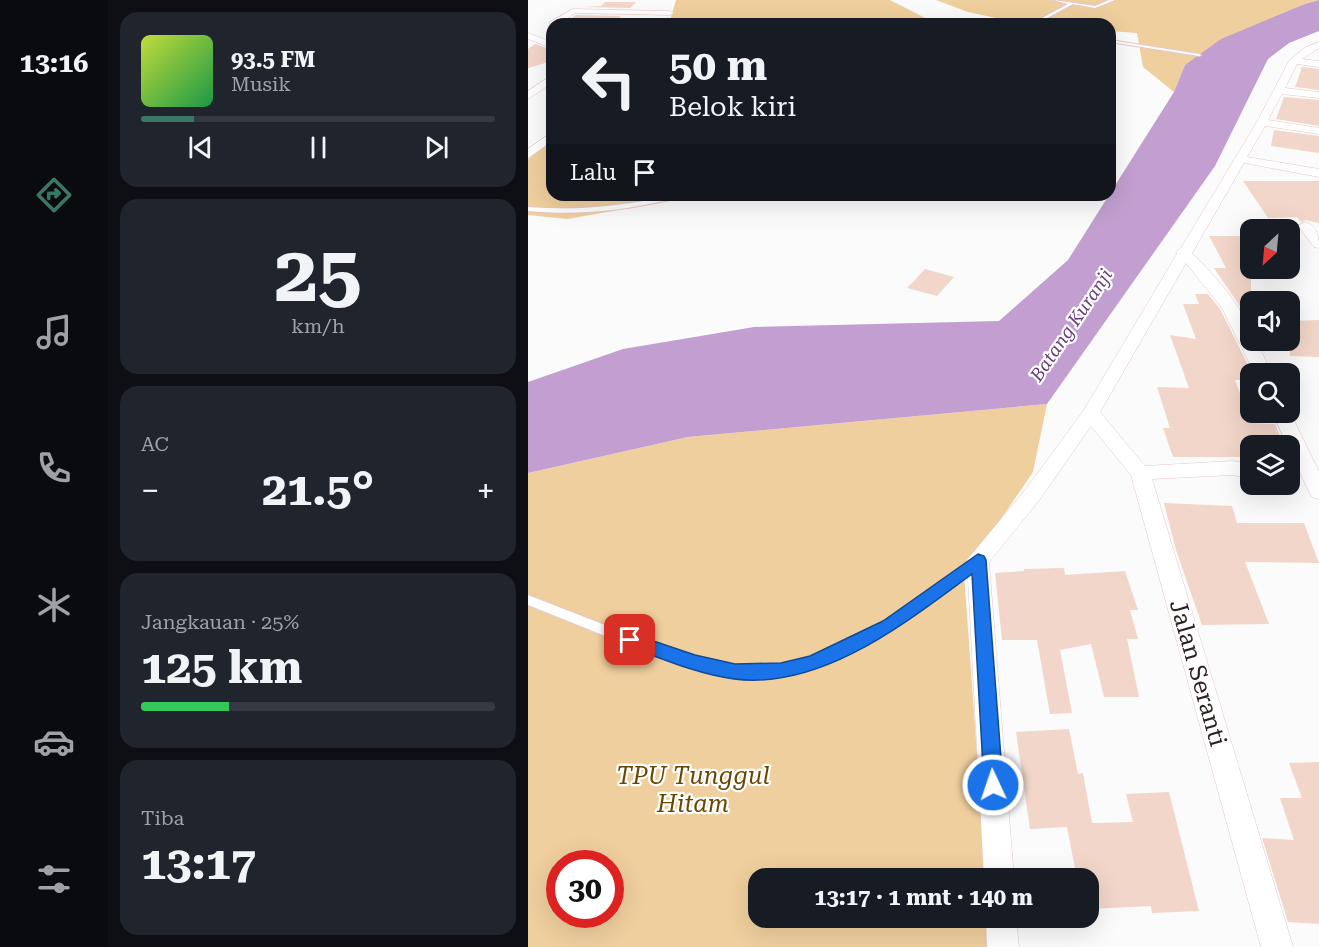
<!DOCTYPE html>
<html lang="id">
<head>
<meta charset="utf-8">
<style>
  :root { --surface:#171b24; --page:#20242c; --text:#f1f3f6; --muted:#9ea1a6; --line:#363941; --accent:#3b7863 }
  body { margin:0; font-family:"Roboto Serif",serif; background:var(--page); color:var(--text); height:100vh; display:flex; flex-direction:column; font-size:22px; white-space:nowrap }
  * { box-sizing:border-box; margin:0 }
  p { font-size:20px; color:var(--muted) }
  .icon { flex:none; width:33px; height:33px; fill:none; stroke:currentColor; stroke-width:2; stroke-linecap:round; stroke-linejoin:round }
  .map { position:relative; flex:1; overflow:hidden }
  .details { display:flex; flex-direction:column; gap:12px; padding:12px; background:#0d0f14; width:420px }
  .details>* { flex:none }
  .hud { position:absolute; left:18px; top:18px; width:570px; height:183px; border-radius:18px; box-shadow:0 6px 24px #0002; background:#171b24; color:var(--text); overflow:hidden }
  .needle { width:39px; rotate:206deg }
  .tools { position:absolute; left:712px; top:219px; display:grid; gap:12px }
  .tools a { display:grid; place-items:center; width:60px; height:60px; border-radius:12px; background:var(--surface); box-shadow:0 6px 24px #0002; font-size:30px }
  .speed { position:absolute; left:18px; top:850px; display:flex; gap:12px; font-size:30px; font-weight:700; text-align:center }
  .speed>* { display:grid; place-content:center; width:78px; height:78px; border-radius:50%; background:var(--surface); box-shadow:0 6px 24px #0002; line-height:1 }
  .speed .limit { border:9px solid #d22; background:#fff; color:#111 }
  .pin { position:absolute; display:grid; place-items:center; width:51px; height:51px; color:#fff; margin:-26px; border-radius:12px; box-shadow:0 3px 9px #0006 }
  .me { position:absolute; width:66px; margin:-33px; rotate:357deg; stroke-linejoin:round; filter:drop-shadow(0 0 4px #0008) }
  .turn { display:flex; align-items:center; gap:21px; height:126px; padding:0 24px; font-size:27px }
  .turn .icon { width:78px; height:78px; stroke-width:2.5 }
  .turn b { display:block; font-size:42px; line-height:51px }
  .then { display:flex; align-items:center; height:57px; padding:0 24px; background:#0003; gap:12px; font-size:22px }
  .big { font-size:45px; font-weight:700; line-height:1.1 }
  .details .tile { flex:1; display:flex; flex-direction:column; justify-content:center; gap:9px; min-width:0; padding:0 21px; border-radius:18px; background:var(--page) }
  .details .dial { align-items:center; gap:0 }
  .dial b { font-size:78px; line-height:1 }
  .song { display:flex; align-items:center; gap:18px }
  .cover { width:72px; height:72px; border-radius:9px; background:linear-gradient(135deg,hsl(70 70% 55%),hsl(140 70% 35%)) }
  .played { height:6px; border-radius:3px; background:linear-gradient(90deg,var(--accent) 15%,var(--line) 15%) }
  .keys { display:flex; justify-content:space-around; direction:ltr }
  .heat { display:flex; justify-content:space-between; align-items:center; font-size:33px; direction:ltr }
  .charge { height:9px; border-radius:4px; background:linear-gradient(90deg,#34c759 25%,var(--line) 0) }
  .trip { position:absolute; left:220px; top:868px; width:351px; height:60px; border-radius:18px; background:var(--surface); box-shadow:0 6px 24px #0002; font-weight:700; line-height:60px; text-align:center }
  main { display:flex; flex:1; min-height:0 }
  .dock { display:flex; flex-direction:column; width:108px; justify-content:space-around; align-items:center; background:#090b0e; color:var(--muted) }
  .dock .icon { width:42px; height:42px }
  .dock .current { color:var(--accent) }
  .dock b { font-size:27px; color:var(--text) }
  .map>svg:first-child { display:block }
  .green { fill:#f0cf9e; fill-rule:evenodd }
  .water { fill:#c29fd0 }
  .building { fill:#f2d6c9 }
  .lines { fill:none; stroke-linecap:round; stroke-linejoin:round }
  .lane-casing { stroke:#e6c6c7; stroke-width:2 }
  .street-casing { stroke:#e6c6c7; stroke-width:1 }
  .lane { fill:#fff; fill-rule:evenodd }
  .street { fill:#fff; fill-rule:evenodd }
  .route { fill:#1a73e8; stroke:#114b97; stroke-width:1.5 }
  .labels { text-anchor:middle; dominant-baseline:central; stroke-width:4.5; stroke-linejoin:round; paint-order:stroke }
  .far-water-label { font-size:18px; font-style:italic; fill:#673b79; stroke:#fff }
  .near-street-label { font-size:24px; fill:#2d2122; stroke:#fff }
  .near-park-label { font-size:24px; font-style:italic; fill:#684702; stroke:#fff }
</style>
</head>
<body>
<main>
<nav class="dock">
<b>13:16</b>
<svg class="icon current" aria-label="directions" viewBox="0 0 24 24"><path d="M12 3l9 9-9 9-9-9zM9 14v-3h6M13 9l2 2-2 2"/></svg>
<svg class="icon" aria-label="music" viewBox="0 0 24 24"><path d="M9 18V5l10-2v13"/><circle cx="6" cy="18" r="3"/><circle cx="16" cy="16" r="3"/></svg>
<svg class="icon" aria-label="phone" viewBox="0 0 24 24"><path d="M5 4h4l2 5-3 2q2 4 5 5l2-3 5 2v4C11 20 4 13 5 4z"/></svg>
<svg class="icon" aria-label="climate" viewBox="0 0 24 24"><path d="M12 3v18M4 7l16 10M4 17L20 7"/></svg>
<svg class="icon" aria-label="car" viewBox="0 0 24 24"><path d="M5 17H2v-5l4-1 3-4h7l3 4 3 1v5h-3M9 17h6M6 11h13"/><circle cx="7" cy="17" r="2"/><circle cx="17" cy="17" r="2"/></svg>
<svg class="icon" aria-label="filters" viewBox="0 0 24 24"><path d="M4 7h16M4 17h16"/><circle cx="9" cy="7" r="2"/><circle cx="15" cy="17" r="2"/></svg>
</nav>
<section class="details">
<div class="tile">
<div class="song"><i class="cover"></i><div><b>93.5 FM</b><p>Musik</p></div></div>
<div class="played"></div>
<div class="keys"><svg class="icon" aria-label="previous" viewBox="0 0 24 24"><path d="M18 5L8 12l10 7zM5 5v14"/></svg><svg class="icon" aria-label="pause" viewBox="0 0 24 24"><path d="M8 5v14M16 5v14"/></svg><svg class="icon" aria-label="next" viewBox="0 0 24 24"><path d="M6 5l10 7-10 7zM19 5v14"/></svg></div>
</div>
<div class="tile dial"><b>25</b><p>km/h</p></div>
<div class="tile"><p>AC</p>
<div class="heat"><a>−</a><b class="big">21.5°</b><a>+</a></div>
</div>
<div class="tile"><p>Jangkauan · 25%</p><b class="big">125 km</b><div class="charge"></div></div>
<div class="tile"><p>Tiba</p><b class="big">13:17</b></div>
</section>
<div class="map">
<svg width="791" height="947" viewBox="0 0 791 947">
  <rect width="100%" height="100%" fill="#fbfbfb"/>
  <path class="green" d="M148 0H362L409 24H141Z
    M408 0H791L777 4 657 65 646 92 615 67 609 33 582 31V24H496L440 12Z
    M24 140V195H160L131 203 39 219 0 215V159Z
    M519 404 505 472 436 573 458 879H231V918H460L462 947H0V473L160 437ZM32 864H82V915H32Z"/>
  <path class="water" d="M791 0V31L761 43 740 59 687 166 519 404 160 437 0 473V382L95 349 226 327 471 321 540 260 646 92 657 65 693 39 777 4Z"/>
  <path class="building" d="M77 2H108L102 8 56 7 73 6Z
    M48 15 93 16 85 24H35Z
    M7 44 24 50V61L0 68V49Z
    M774 67 791 69V90L767 87Z
    M756 97 791 100V126L748 119Z
    M746 130 791 136V153L743 146Z
    M715 181H791V223L778 220 773 222 769 217 740 218Z
    M681 236H717L723 246V328L711 305 686 268H698Z
    M397 269 426 277 409 296 379 288Z
    M667 294H680L692 309 723 371V380H707L723 423 747 424 756 446H723V457H645L635 428H642L629 387 661 388 642 335 668 339 655 304H671Z
    M791 320V357L762 356V321Z
    M636 503 704 506 709 523H776L791 563 717 562 741 624 674 625 648 550Z
    M536 568 537 575 597 571 610 610H602L610 639H599L611 697H576L563 644 532 650 544 713 522 714 509 640H474L467 573 496 571V569Z
    M541 729 550 774 555 773 564 823 605 822 598 794 641 792 671 911 624 913 623 906 561 909V879H549L539 827 502 829 488 732Z
    M791 762V924L760 922 734 838 766 840 752 798H774L761 763Z"/>
  <g class="lines">
    <g class="lane-casing">
      <path id="lane" d="M525 0 567 6 581 0H587L567 8 545 4 508 24H503L540 4Z
        M582 40 671 54 673 55 671 56 582 42Z
        M145 195H157C149 200 136 201 126 203 84 212 43 215 0 211V207C49 211 97 206 145 195Z
        M450 555 454 557 456 560 454 563 365 629 290 667 253 676 207 677 167 669 97 644 0 605V595L105 636 167 657 207 665 253 664 283 658 357 621Z"/>
    </g>
    <g class="street-casing">
      <path id="street" d="M45 9 142 11 146 13 142 15 47 13 31 24 22 26V22Z
        M0 33 24 42V48L0 39Z
        M791 42V48L774 59 791 61V67L769 64 757 88 791 92V98L754 94 740 120 791 128V134L737 126 719 157 791 169V177L716 163 664 253C683 272 723 314 723 340H728L744 374H727L694 308 658 263 572 412 617 466 704 461 723 464V478L704 475 624 479 765 947H733L603 475 563 426 512 499 461 562 486 879H456L439 560 498 489 556 410 649 254 648 252 653 248 729 122 761 61 776 48Z
        M24 75V83L0 99V91Z
        M24 132V141L0 158V149Z
        M777 222C789 225 791 237 791 248L786 247 770 226Z
        M744 412H762L791 472V499L784 497 781 492 762 451V446H760Z
        M458 918H488L491 947H459Z"/>
    </g>
    <use href="#lane" class="lane"/>
    <use href="#street" class="street"/>
  </g>
  <path class="route" d="M450 554 456 556 458 560 475 785 472 792 465 795 458 792 456 785 444 574C377 623 294 690 206 679 169 674 132 658 97 645L94 640 97 635 102 633 167 655 207 664 253 663 282 656 355 621Z"/>
  <g class="labels">
    <g class="far-water-label">
      <text transform="translate(543 325) rotate(-56)">Batang Kuranji</text>
    </g>
    <g class="near-street-label">
      <text transform="translate(670 673) rotate(74)">Jalan Seranti</text>
    </g>
    <g class="near-park-label">
      <text x="165" y="776">TPU Tunggul<tspan x="165" dy="28">Hitam</tspan></text>
    </g>
  </g>
</svg>
<div class="tools">
<a><svg class="needle" viewBox="-14 -14 28 28"><path d="M0-13l5 13h-10z" fill="#e53935"/><path d="M0 13l5-13h-10z" fill="#9ea1a6"/></svg></a>
<a><svg class="icon" aria-label="sound" viewBox="0 0 24 24"><path d="M4 9h4l5-4v14l-5-4H4zM17 9q2 3 0 6"/></svg></a>
<a><svg class="icon" aria-label="search" viewBox="0 0 24 24"><circle cx="10" cy="10" r="6"/><path d="M15 15l6 6"/></svg></a>
<a><svg class="icon" aria-label="layers" viewBox="0 0 24 24"><path d="M12 4l9 5-9 5-9-5zM3 14l9 5 9-5"/></svg></a>
</div>
<div class="speed"><div class="limit">30</div></div>
<div class="pin" style="left:102px;top:640px;background:#d93025"><svg class="icon" aria-label="arrive" viewBox="0 0 24 24"><path d="M6 21V4h12l-3 4 3 4H6"/></svg></div>
<svg class="me" style="left:465px;top:785px" viewBox="-20 -20 40 40"><circle r="17" fill="#1a73e8" stroke="#fff" stroke-width="3"/><path d="M0-11L8 9 0 5-8 9z" fill="#fff"/></svg>
<div class="trip">13:17 · 1 mnt · 140 m</div>
<div class="hud">
<div class="turn"><svg class="icon" aria-label="left" viewBox="0 0 24 24"><path d="M17 20v-9H6M10 6l-5 5 5 5"/></svg><div><b>50 m</b>Belok kiri</div></div>
<div class="then">Lalu<svg class="icon" aria-label="arrive" viewBox="0 0 24 24"><path d="M6 21V4h12l-3 4 3 4H6"/></svg></div>
</div>
</div>
</main>
</body>
</html>
